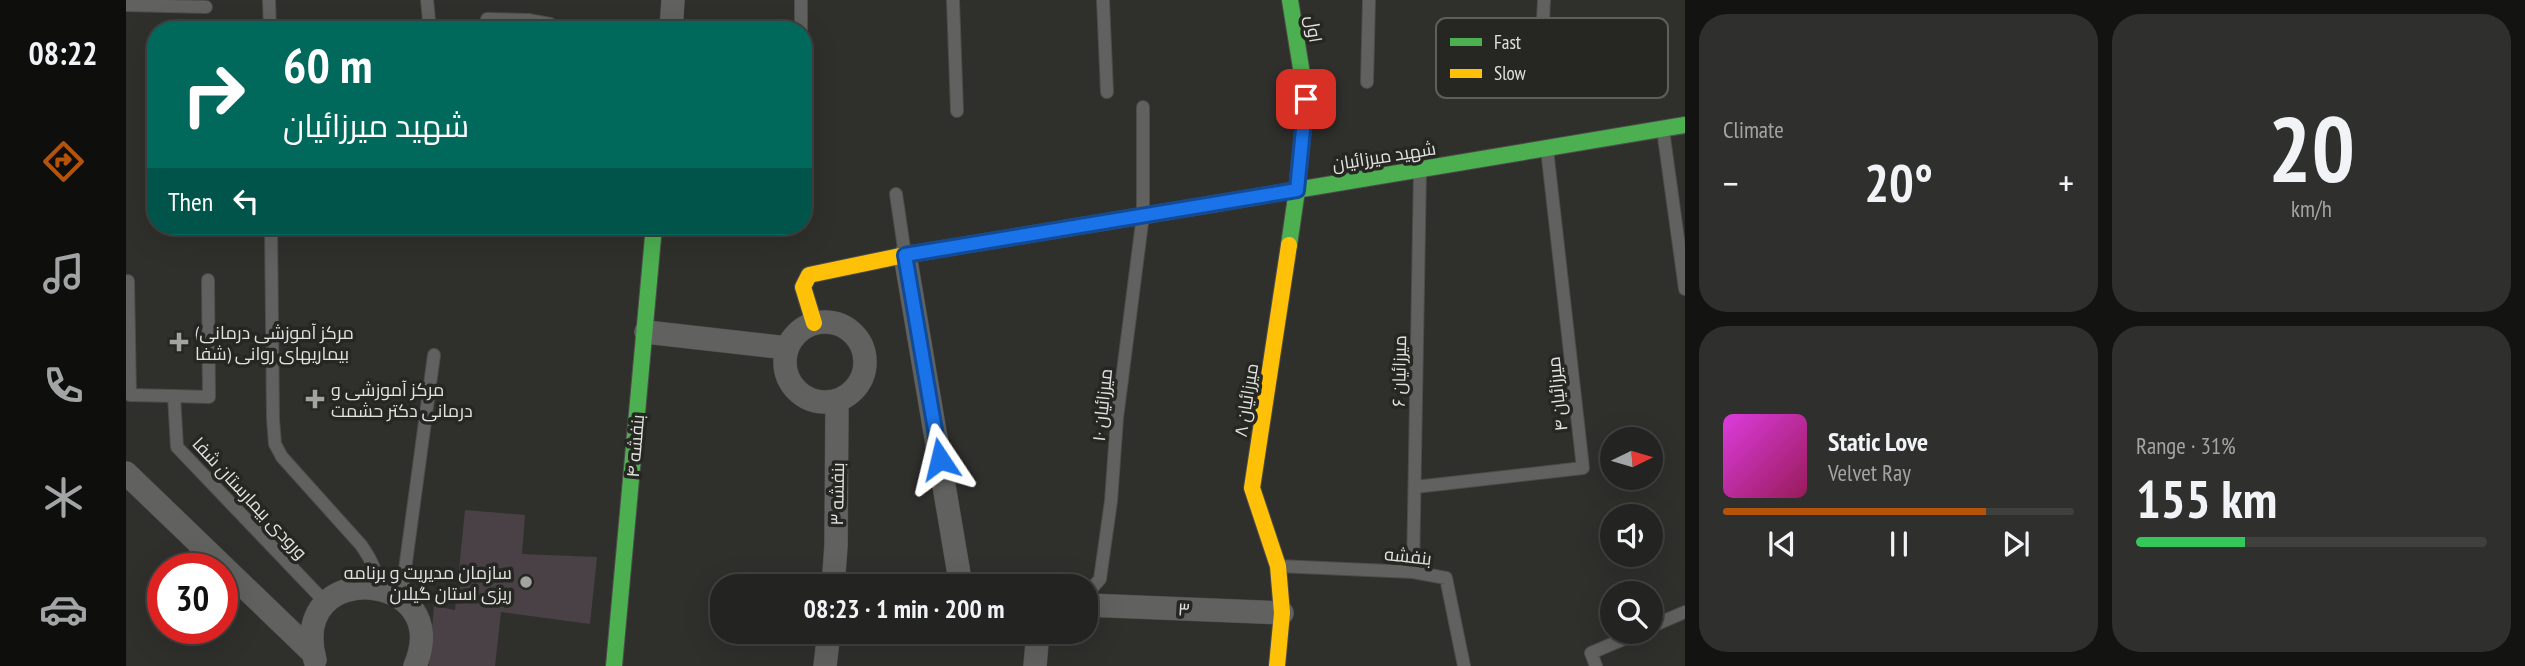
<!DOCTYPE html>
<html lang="en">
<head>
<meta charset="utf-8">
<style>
  :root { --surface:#232421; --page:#2f302e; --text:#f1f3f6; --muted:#a3a4a5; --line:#40413f; --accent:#b45309 }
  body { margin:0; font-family:"PT Sans Narrow",Cairo,sans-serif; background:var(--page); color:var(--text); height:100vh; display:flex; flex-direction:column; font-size:26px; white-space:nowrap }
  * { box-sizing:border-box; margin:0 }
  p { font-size:23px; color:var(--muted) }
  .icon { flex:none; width:38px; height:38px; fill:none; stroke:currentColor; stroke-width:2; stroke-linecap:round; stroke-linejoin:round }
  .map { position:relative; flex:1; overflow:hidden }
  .sheet { display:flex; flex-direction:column; gap:14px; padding:14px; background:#131412; width:840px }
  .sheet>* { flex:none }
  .top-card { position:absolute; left:21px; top:21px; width:665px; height:214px; border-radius:28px; box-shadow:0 7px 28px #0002,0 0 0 2px var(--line); background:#00695c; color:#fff; overflow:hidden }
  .needle { width:46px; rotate:85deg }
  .tools { position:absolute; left:1474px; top:427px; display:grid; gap:14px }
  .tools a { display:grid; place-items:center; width:63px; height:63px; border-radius:50%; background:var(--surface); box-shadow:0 7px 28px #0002,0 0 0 2px var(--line); font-size:35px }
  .speed { position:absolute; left:21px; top:553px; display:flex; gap:14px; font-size:35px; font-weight:700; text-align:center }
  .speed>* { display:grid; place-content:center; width:91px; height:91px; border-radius:50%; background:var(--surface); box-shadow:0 7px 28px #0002,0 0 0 2px var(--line); line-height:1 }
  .speed .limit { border:10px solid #d22; background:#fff; color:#111 }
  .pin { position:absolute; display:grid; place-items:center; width:60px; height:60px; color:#fff; margin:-30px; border-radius:14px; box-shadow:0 4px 10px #0006 }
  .me { position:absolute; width:77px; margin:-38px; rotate:350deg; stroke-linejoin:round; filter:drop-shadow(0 0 5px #0008) }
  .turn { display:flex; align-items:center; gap:24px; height:147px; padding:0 21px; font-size:32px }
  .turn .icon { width:91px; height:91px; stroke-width:2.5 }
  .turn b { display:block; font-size:49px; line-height:60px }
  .then { display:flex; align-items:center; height:66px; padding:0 21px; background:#0003; gap:14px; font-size:26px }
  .big { font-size:52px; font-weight:600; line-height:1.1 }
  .sheet .tile { flex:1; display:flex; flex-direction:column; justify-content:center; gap:10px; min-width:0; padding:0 24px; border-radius:28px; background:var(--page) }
  .sheet .dial { align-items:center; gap:0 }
  .dial b { font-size:91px; line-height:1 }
  .song { display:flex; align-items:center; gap:21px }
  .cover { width:84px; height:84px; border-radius:10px; background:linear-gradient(135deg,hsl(300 70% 55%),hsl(330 70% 35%)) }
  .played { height:7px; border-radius:4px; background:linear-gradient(90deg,var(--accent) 75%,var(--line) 75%) }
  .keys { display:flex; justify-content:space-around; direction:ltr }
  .heat { display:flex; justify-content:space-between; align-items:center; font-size:38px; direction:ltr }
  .charge { height:10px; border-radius:5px; background:linear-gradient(90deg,#34c759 31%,var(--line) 0) }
  .sheet .tiles { flex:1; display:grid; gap:14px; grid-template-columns:repeat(2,1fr) }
  .trip { position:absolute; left:584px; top:574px; width:388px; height:70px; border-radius:28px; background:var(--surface); box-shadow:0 7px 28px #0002,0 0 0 2px var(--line); font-weight:600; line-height:70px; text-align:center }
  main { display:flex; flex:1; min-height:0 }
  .menu { display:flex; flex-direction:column; width:126px; justify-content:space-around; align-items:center; background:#0e0e0d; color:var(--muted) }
  .menu .icon { width:49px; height:49px }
  .menu .current { color:var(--accent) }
  .menu b { font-size:32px; color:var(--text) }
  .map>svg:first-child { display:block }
  .building { fill:#4a4146 }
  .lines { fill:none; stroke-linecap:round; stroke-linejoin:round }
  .lane-casing { stroke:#4c4c4a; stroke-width:14 }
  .street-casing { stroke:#4c4c4a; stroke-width:24 }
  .fast-casing { stroke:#4c4c4a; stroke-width:18 }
  .slow-casing { stroke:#4c4c4a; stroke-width:18 }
  .lane { stroke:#61625f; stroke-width:12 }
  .street { stroke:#61625f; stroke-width:23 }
  .fast { stroke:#4caf50; stroke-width:16 }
  .slow { stroke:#ffc107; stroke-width:16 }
  .route-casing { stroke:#114b97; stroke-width:18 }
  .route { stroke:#1a73e8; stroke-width:12 }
  .poi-dot { fill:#a3a4a0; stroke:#262722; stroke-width:2.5 }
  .labels { text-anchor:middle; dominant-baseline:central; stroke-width:7; stroke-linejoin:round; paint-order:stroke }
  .street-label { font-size:18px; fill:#e1e2de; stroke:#262722 }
  .poi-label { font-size:18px; fill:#e1e2de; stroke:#262722; text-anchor:start }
  .key { fill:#262722; stroke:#5e5f5a; stroke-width:2 }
  .key-label { font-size:19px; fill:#e1e2de }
</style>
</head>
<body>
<main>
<nav class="menu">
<b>08:22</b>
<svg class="icon current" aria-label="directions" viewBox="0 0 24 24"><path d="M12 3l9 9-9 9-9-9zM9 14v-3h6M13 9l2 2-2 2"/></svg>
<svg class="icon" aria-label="music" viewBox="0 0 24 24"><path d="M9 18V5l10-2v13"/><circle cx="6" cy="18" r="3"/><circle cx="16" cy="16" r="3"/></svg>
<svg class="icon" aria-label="phone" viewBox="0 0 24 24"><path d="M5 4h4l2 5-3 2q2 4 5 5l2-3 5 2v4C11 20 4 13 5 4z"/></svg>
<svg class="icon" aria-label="climate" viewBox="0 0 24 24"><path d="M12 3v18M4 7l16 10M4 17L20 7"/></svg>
<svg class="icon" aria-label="car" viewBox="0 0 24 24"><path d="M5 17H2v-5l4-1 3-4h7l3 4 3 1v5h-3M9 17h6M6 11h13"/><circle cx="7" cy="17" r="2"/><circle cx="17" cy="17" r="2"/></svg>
</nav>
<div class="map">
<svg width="1559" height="666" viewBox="0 0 1559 666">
  <rect width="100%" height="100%" fill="#2f302c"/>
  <path class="building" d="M339 510 399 515 396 554 471 557 464 624 375 612 369 666H303L308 606 329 610Z"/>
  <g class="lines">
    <g class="lane-casing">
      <path id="lane" d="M143 0 144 30
        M301 0 304 30
        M675 0V30
        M827 0 831 111
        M977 0 981 92
        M0 5 80 7
        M361 19 402 20 424 24 426 30
        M1416 40 1418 0
        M1241 82 1243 0
        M1537 130 1559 289
        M770 194 779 255
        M145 226 147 419 149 444 156 457 235 545C244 558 252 571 250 587
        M2 281 4 395 48 396 51 447 200 603
        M48 396 83 397 82 280
        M1289 487 1457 468 1421 149
        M1152 566 1287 572 1320 578 1338 666
        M1287 572 1294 170
        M961 594 974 579 985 501 991 418 1017 215V107
        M275 599 308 355
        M1524 627 1559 612
        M1470 666 1465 653 1514 632"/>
    </g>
    <g class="street-casing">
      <path id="street" d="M545 30 547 0
        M779 255 835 586
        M659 362a40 40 0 1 1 80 0a40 40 0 1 1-80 0Z
        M520 332 661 348
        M0 473 187 653
        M707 586 710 546 711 401
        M961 605 1156 613
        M189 660C161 556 330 570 289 666
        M699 666 703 632
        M909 666 912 632"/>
    </g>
    <g class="fast-casing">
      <path id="fast" d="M1087 204 1559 125
        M1163 245 1171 190 1180 99 1164 0
        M488 666 528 226"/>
    </g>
    <g class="slow-casing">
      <path id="slow" d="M688 323 677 287 683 275 779 255 1087 204
        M1151 666 1156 613 1152 566 1126 488 1163 245"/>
    </g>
    <use href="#lane" class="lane"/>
    <use href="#street" class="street"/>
    <use href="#fast" class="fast"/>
    <use href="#slow" class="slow"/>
  </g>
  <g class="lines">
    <g class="route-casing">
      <path id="route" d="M814 459 779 255 1171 190 1180 99"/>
    </g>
    <use href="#route" class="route"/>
  </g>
  <g class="poi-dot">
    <path d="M49.5 331.5h7v7h7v7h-7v7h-7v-7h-7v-7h7z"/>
    <path d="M185.5 388.5h7v7h7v7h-7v7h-7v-7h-7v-7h7z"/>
    <circle cx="400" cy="582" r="7"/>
  </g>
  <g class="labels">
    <g class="street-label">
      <text transform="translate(1188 29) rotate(81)">اول</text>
      <text transform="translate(1258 156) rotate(-9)">شهید میرزائیان</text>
      <text transform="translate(1273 371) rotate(-89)">میرزائیان ۶</text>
      <text transform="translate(1431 394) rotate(-96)">میرزائیان ۴</text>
      <text transform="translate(1120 400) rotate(-81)">میرزائیان ۸</text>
      <text transform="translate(976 405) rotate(-84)">میرزائیان ۱۰</text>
      <text transform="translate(509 446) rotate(-85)">بنفشه ۴</text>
      <text transform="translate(711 494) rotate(-89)">بنفشه ۳</text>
      <text transform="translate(124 498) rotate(47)">ورودی بیمارستان شفا</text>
      <text transform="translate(1282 556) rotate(6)">بنفشه</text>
      <text transform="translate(1058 609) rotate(3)">۳</text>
    </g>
    <g class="poi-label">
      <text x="69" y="332">(مرکز آموزشی درمانی<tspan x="69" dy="21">بیماریهای روانی (شفا</tspan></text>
      <text x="205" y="389">مرکز آموزشی و<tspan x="205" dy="21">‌درمانی دکتر حشمت</tspan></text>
      <text x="386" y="572" text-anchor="end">سازمان مدیریت و برنامه<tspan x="386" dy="21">ریزی استان گیلان</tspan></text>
    </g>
  </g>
  <rect x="1310" y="18" width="232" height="80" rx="10" class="key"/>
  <rect x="1324" y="38" width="32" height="8" fill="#4caf50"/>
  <rect x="1324" y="69" width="32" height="9" fill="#ffc107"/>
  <g class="key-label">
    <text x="1368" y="49">Fast</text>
    <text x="1368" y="80">Slow</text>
  </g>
</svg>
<div class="tools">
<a><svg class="needle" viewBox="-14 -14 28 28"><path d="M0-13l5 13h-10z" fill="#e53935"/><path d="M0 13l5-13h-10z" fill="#a3a4a5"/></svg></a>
<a><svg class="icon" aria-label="sound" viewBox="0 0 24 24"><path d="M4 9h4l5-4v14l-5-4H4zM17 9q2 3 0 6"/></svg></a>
<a><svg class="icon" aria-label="search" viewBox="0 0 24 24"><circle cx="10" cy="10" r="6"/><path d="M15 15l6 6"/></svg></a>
</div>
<div class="speed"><div class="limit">30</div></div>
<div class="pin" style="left:1180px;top:99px;background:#d93025"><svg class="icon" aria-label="arrive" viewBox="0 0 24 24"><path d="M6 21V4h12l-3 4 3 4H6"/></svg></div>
<svg class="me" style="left:814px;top:459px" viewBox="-20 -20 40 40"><path d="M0-17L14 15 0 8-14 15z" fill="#1a73e8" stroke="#fff" stroke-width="4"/></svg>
<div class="trip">08:23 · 1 min · 200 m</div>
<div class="top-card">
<div class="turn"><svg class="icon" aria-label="right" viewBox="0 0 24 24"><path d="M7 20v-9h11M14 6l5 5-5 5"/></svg><div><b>60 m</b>شهید میرزائیان</div></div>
<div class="then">Then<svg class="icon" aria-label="left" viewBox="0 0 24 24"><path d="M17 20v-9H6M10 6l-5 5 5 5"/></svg></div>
</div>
</div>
<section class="sheet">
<div class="tiles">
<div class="tile"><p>Climate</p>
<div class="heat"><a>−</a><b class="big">20°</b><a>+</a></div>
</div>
<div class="tile dial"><b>20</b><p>km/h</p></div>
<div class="tile">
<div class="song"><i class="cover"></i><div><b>Static Love</b><p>Velvet Ray</p></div></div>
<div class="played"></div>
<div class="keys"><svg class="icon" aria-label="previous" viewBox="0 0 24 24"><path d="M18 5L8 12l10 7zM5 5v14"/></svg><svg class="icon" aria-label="pause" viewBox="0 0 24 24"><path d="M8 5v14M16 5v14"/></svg><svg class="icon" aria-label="next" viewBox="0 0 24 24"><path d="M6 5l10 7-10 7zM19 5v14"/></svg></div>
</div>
<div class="tile"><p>Range · 31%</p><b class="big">155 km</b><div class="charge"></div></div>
</div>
</section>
</main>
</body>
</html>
